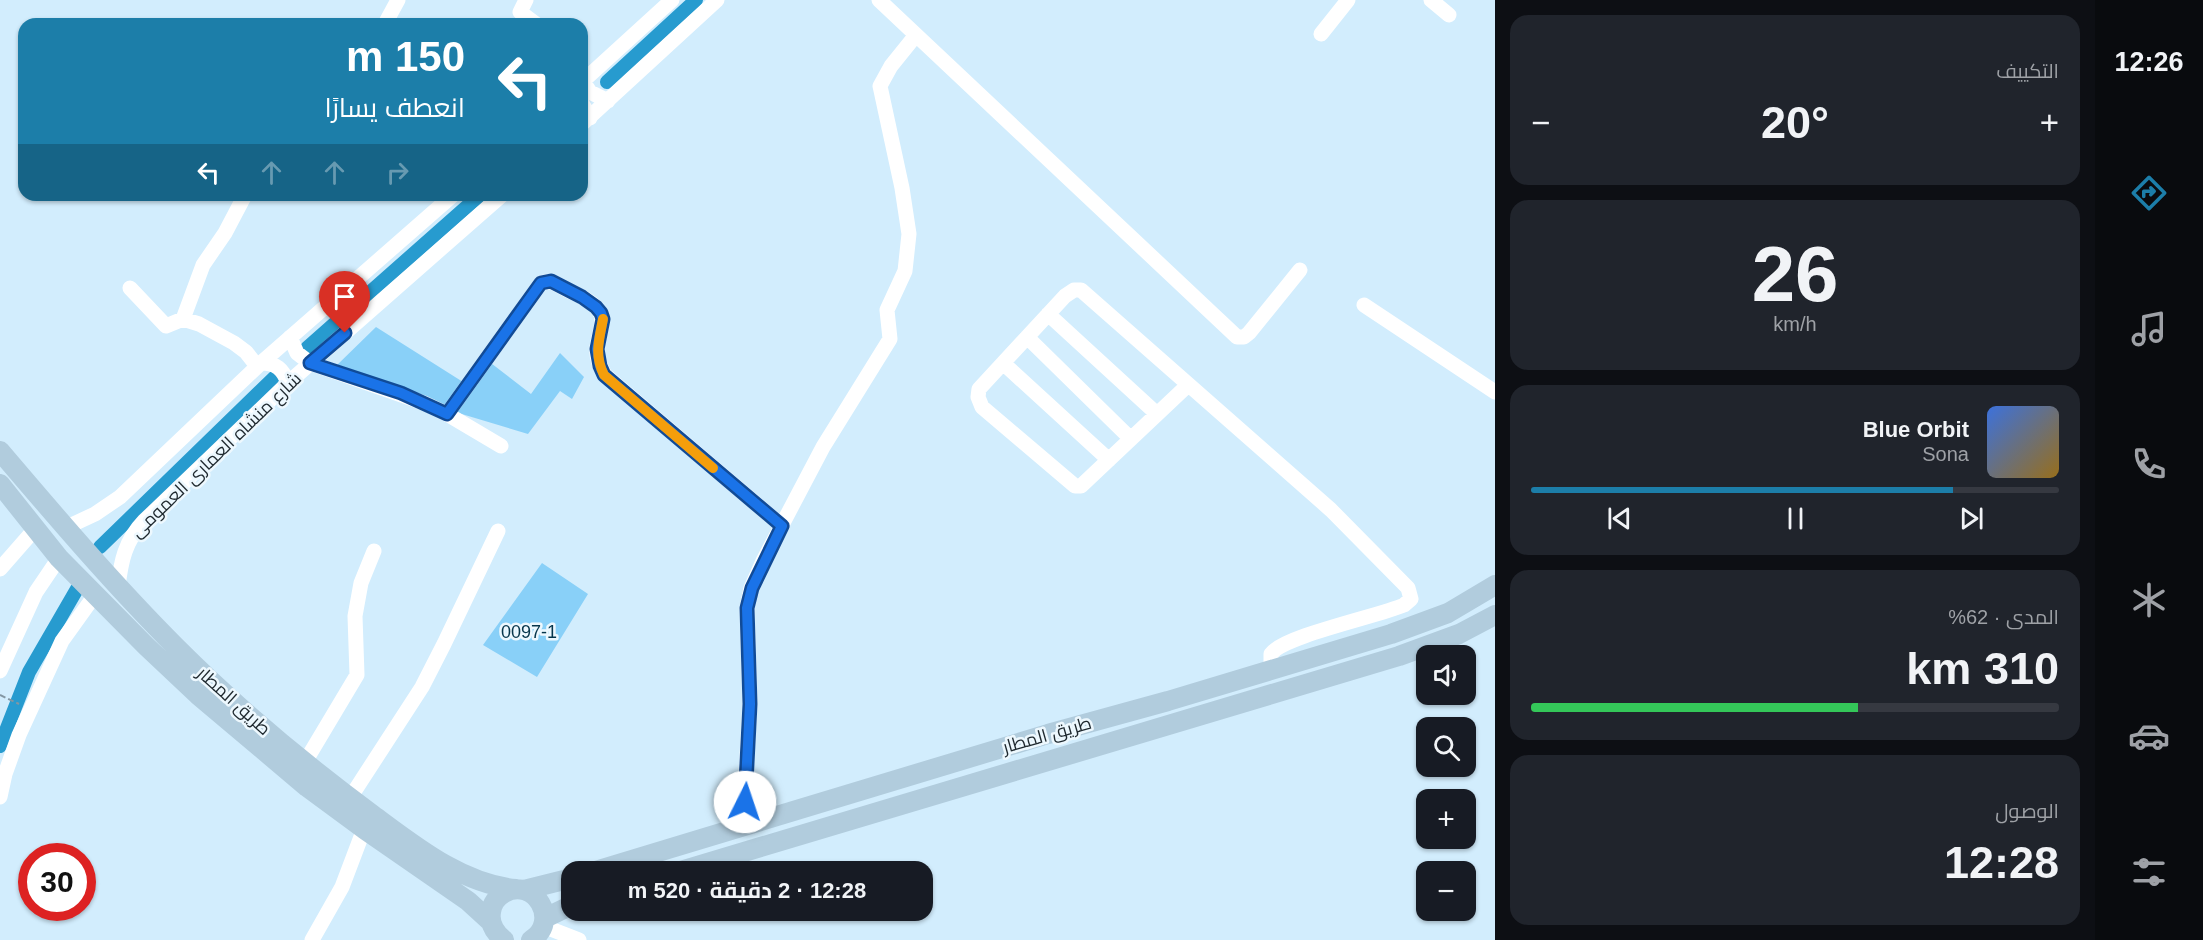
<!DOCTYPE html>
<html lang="ar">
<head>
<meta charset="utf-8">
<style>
  :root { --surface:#171b24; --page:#20242c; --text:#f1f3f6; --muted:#9ea1a6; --line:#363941; --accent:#1c7ea9 }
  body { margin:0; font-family:Helvetica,Cairo,sans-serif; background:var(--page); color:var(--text); direction:rtl; height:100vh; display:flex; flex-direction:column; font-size:22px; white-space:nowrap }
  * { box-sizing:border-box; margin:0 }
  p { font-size:20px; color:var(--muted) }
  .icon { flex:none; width:33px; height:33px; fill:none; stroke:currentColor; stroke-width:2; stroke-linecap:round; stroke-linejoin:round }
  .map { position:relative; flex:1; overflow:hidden; direction:ltr }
  .panel { display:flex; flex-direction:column; gap:15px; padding:15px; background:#0d0f14; width:600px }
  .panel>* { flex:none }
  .guide { position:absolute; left:18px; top:18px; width:570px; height:183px; border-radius:18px; box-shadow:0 2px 4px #0004; direction:rtl; background:#1c7ea9; color:#fff; overflow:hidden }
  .fabs { position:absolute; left:1416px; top:645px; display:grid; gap:12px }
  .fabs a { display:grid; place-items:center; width:60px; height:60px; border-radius:12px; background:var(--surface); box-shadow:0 2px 4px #0004; font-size:30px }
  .speed { position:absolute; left:18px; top:843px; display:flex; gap:12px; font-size:30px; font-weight:700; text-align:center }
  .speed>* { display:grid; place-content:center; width:78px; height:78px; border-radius:50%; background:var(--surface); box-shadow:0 2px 4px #0004; line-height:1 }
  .speed .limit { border:9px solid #d22; background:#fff; color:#111 }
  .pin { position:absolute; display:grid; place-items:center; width:51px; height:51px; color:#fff; margin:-62px -26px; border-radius:50% 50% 50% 0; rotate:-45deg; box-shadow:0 0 6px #0007 }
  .pin .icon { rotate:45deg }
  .me { position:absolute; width:66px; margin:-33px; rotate:4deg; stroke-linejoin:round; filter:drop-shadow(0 0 4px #0008) }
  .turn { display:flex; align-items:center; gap:21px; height:126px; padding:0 24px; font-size:27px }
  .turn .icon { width:78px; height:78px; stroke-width:2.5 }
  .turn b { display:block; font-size:42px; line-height:51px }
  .lanes { display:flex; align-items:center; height:57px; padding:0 24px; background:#0003; justify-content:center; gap:30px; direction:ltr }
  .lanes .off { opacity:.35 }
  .big { font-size:45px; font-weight:700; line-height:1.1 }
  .panel .card { flex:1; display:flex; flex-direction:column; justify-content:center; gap:9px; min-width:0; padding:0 21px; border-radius:18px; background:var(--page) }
  .panel .dial { align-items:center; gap:0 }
  .dial b { font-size:78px; line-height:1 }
  .song { display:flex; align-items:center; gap:18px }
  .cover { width:72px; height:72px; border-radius:9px; background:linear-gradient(135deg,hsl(220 70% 55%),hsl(40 70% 35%)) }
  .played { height:6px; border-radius:3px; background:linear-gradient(90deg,var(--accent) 80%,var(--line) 80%) }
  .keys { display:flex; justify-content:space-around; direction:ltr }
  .heat { display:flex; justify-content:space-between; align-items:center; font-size:33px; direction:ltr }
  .charge { height:9px; border-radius:4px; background:linear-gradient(90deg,#34c759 62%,var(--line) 0) }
  .trip { position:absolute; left:561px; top:861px; width:372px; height:60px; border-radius:18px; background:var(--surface); box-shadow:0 2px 4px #0004; font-weight:700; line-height:60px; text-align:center; direction:rtl }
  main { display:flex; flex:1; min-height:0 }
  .tabs { display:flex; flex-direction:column; width:108px; justify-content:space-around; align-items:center; background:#090b0e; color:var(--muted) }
  .tabs .icon { width:42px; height:42px }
  .tabs .current { color:var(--accent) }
  .tabs b { font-size:27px; color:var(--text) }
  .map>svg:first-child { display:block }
  .green { fill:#89d0f8 }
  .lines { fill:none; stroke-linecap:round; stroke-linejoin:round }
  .canal { stroke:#279bcf; stroke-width:14 }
  .path { stroke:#8396a2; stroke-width:2; stroke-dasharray:6 3; stroke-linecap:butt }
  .minor { stroke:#fff; stroke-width:15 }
  .major { stroke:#b1ccdd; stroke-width:20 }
  .route-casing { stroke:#114b97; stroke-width:15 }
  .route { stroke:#1a73e8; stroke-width:10 }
  .slow { stroke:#f59e0b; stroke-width:10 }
  .labels { text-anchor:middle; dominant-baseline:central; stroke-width:5; stroke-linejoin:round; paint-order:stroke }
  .street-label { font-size:18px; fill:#1e282e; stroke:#edf8fe }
  .park-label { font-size:18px; fill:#06364c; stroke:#edf8fe }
</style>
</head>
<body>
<main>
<nav class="tabs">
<b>12:26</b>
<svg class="icon current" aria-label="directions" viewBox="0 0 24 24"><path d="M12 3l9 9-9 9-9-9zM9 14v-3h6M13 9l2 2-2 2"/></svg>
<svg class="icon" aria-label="music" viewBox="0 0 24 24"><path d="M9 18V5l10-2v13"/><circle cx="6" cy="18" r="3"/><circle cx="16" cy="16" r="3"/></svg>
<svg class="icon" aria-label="phone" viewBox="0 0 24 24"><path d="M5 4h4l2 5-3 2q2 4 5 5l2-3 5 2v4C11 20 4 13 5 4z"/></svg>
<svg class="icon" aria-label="climate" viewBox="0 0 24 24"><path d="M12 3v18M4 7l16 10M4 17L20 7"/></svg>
<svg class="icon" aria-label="car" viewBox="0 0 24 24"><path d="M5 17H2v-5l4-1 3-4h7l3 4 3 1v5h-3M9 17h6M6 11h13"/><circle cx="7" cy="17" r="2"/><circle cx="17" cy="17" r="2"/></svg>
<svg class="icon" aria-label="filters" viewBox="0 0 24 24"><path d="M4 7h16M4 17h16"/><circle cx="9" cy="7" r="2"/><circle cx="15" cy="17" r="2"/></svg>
</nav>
<section class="panel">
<div class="card"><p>التكييف</p>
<div class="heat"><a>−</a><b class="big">20°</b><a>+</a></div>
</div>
<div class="card dial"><b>26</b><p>km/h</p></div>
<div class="card">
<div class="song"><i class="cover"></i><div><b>Blue Orbit</b><p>Sona</p></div></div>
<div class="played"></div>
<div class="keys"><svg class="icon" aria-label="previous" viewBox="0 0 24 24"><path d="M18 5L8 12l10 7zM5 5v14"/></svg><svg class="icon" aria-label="pause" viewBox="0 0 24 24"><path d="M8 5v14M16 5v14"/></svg><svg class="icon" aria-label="next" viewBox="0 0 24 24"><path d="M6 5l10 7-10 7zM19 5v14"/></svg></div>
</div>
<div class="card"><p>المدى · 62%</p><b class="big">310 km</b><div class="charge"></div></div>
<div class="card"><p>الوصول</p><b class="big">12:28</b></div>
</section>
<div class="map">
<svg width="1495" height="940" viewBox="0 0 1495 940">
  <rect width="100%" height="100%" fill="#d2edfd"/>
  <path class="green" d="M376 327 463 382 483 357 531 394 560 353 584 377 572 399 560 391 528 434 435 406 334 368Z
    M542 563 588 594 537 677 483 645Z"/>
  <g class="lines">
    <path class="canal" d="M607 82 696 0
      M307 348 480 195
      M100 547 278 374
      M0 746 29 672 77 589"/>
    <path class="path" d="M0 695 19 704"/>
    <path class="minor" d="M526 0 520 12 536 24
      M879 0 1237 337H1244L1249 333 1300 270
      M1431 0 1449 15
      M386 22 398 0
      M1321 34 1348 0
      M582 80 590 92 608 101
      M582 82 672 0
      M582 103 590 118
      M582 124 717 0
      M130 288 166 326 183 319 199 324 234 343 246 352 257 366
      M1364 305 1495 392
      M1048 314 1157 414
      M183 319 203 265 225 233 245 195
      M290 337 297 353 310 363 424 403 447 414 501 446
      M1027 337 1131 439
      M261 363C276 363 283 369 288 383
      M1003 363 1109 460
      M1188 385 1081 486H1075L982 407 978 397 979 389 1065 296 1074 290H1081L1331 510 1408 588 1411 599 1404 605C1379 616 1283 636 1271 654V670
      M447 414 541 283C551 279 558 285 567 290 577 294 588 299 596 307 608 318 598 334 597 348 596 358 600 366 605 375L782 526
      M65 528 95 514 120 497 261 363 453 195
      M0 569 35 529
      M118 587C121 561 125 541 144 521L288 383 502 195
      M0 671 36 592 59 558
      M305 762 357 675 355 616 361 583 374 551
      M0 797 5 774 19 735 62 641 95 595
      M350 798 422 687 444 644 498 531
      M743 826 750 704 747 608 751 588 763 561 823 447 890 339 887 310 905 271 909 234 902 188 880 86 891 66 916 35
      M543 926 579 940
      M312 940 342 887 364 829"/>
    <path class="major" d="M0 451C57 518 114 585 176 647 237 708 304 764 373 815 415 846 462 884 516 889
      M0 484 59 558 146 646 198 695 307 787 364 829 468 901 491 922
      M592 872 1048 734 1168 701 1391 634 1448 613 1495 585
      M677 872 1399 656 1459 634 1495 615
      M524 890 572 878
      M545 918 572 905
      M504 940C495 933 489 924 491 912 492 904 497 897 504 893 535 876 561 922 531 940"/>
  </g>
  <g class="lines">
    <g class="route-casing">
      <path id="route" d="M345 333 310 363 401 393 447 414 541 283 551 281 582 297 596 307 601 313 603 319 597 349 600 366 604 375 782 526 752 588 747 608 750 704 745 802"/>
    </g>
    <use href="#route" class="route"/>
    <path class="slow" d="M603 319C599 340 594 355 604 375L713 468"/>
  </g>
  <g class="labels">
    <g class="street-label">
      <text transform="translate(216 455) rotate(-44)">شارع منشاه العمارى العمومى</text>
      <text transform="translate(234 701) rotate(42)">طريق المطار</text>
      <text transform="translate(1047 735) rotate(-16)">طريق المطار</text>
    </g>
    <g class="park-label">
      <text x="529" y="632">0097-1</text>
    </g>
  </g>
</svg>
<div class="fabs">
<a><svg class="icon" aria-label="sound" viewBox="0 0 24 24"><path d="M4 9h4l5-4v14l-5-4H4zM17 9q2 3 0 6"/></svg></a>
<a><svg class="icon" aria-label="search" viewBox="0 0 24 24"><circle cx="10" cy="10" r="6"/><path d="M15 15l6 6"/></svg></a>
<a>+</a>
<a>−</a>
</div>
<div class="speed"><div class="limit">30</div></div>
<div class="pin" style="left:345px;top:333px;background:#d93025"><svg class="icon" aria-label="arrive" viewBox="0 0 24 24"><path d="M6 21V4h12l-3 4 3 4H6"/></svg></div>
<svg class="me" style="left:745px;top:802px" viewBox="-20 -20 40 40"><circle r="19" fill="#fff"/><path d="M0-13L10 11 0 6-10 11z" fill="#1a73e8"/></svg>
<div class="trip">12:28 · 2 دقيقة · 520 m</div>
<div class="guide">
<div class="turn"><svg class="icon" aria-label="left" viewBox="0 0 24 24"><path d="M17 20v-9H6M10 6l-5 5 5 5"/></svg><div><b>150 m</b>انعطف يسارًا</div></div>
<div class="lanes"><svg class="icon" aria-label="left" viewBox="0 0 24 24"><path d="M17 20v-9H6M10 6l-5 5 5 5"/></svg><svg class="icon off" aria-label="ahead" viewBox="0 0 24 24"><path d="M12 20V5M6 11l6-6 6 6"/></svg><svg class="icon off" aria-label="ahead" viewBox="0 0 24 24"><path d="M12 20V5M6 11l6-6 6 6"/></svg><svg class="icon off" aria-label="right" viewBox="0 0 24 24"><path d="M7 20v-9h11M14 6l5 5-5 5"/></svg></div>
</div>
</div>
</main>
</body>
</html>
